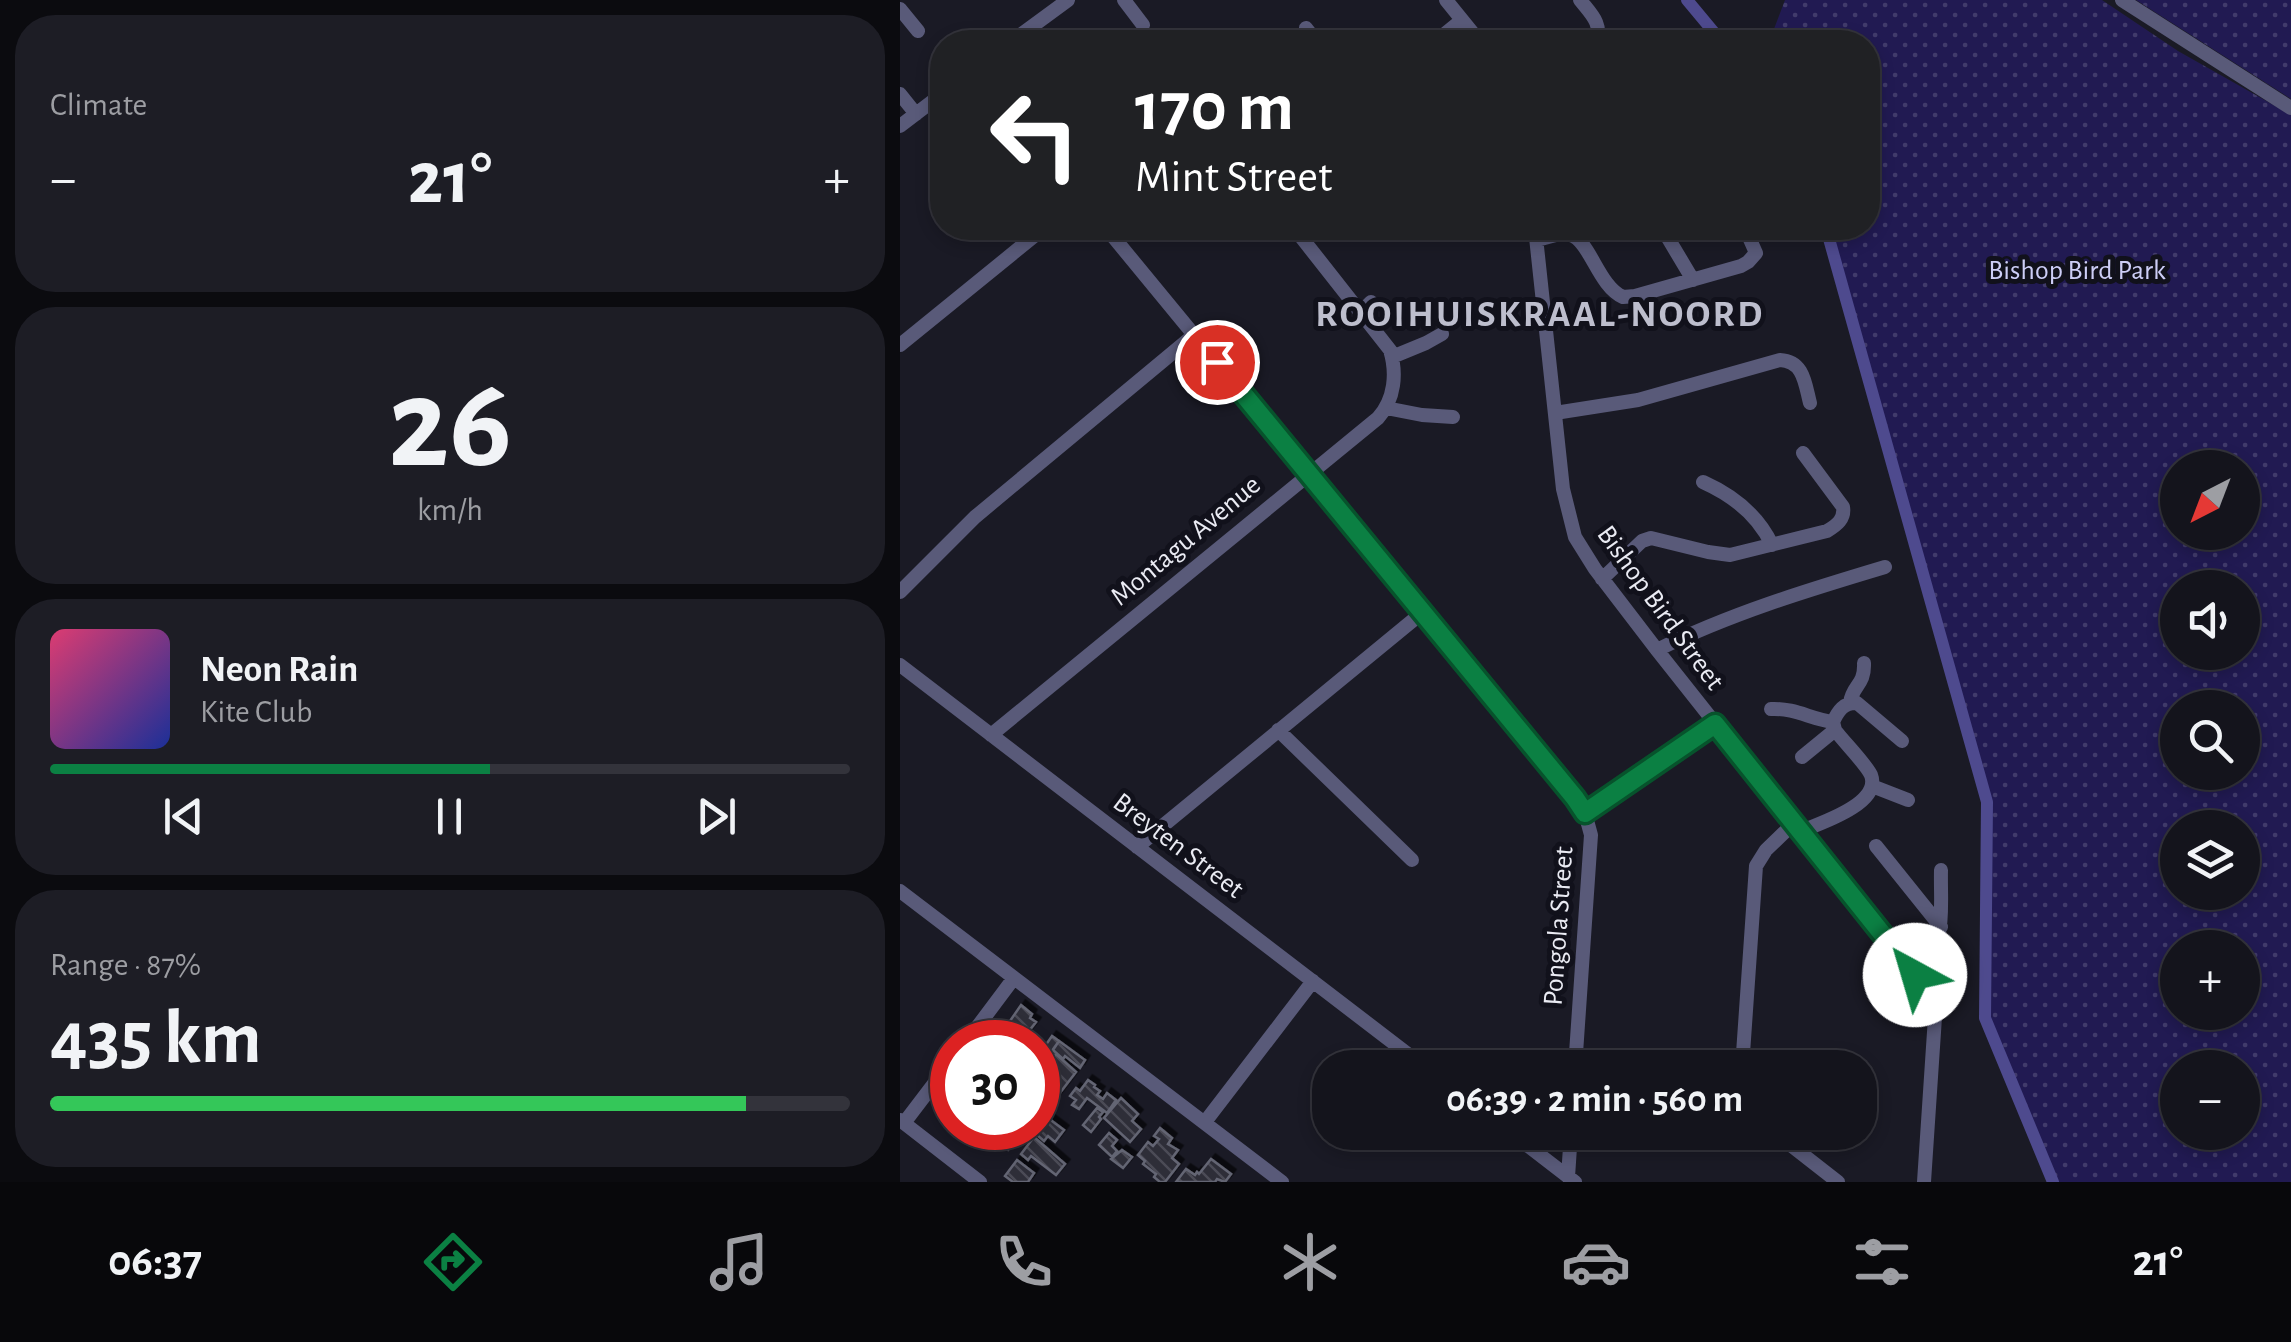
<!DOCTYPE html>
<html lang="en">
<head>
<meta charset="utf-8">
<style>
  :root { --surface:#14141c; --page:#1d1d25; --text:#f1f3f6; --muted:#9d9ea3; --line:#33333b; --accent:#0b8043 }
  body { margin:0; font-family:"Alegreya Sans",sans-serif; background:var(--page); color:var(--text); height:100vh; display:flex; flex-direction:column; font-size:38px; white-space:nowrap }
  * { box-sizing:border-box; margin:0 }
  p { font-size:32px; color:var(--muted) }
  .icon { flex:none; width:55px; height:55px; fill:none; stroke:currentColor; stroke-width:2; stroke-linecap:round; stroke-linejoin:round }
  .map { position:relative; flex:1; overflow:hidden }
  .side { display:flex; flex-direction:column; gap:15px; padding:15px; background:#0b0b0f; width:900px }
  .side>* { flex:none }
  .banner { position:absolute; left:30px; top:30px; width:950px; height:210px; border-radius:40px; box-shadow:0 5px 15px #0003,0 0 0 2px var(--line); background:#202124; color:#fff; overflow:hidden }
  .needle { width:65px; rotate:222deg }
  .tools { position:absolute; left:1260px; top:450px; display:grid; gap:20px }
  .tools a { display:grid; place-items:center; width:100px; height:100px; border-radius:50%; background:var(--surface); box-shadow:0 5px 15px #0003,0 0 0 2px var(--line); font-size:50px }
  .speed { position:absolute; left:30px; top:1020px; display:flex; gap:20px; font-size:50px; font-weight:700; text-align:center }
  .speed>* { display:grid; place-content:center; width:130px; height:130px; border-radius:50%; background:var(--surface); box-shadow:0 5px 15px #0003,0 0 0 2px var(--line); line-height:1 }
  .speed .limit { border:15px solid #d22; background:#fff; color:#111 }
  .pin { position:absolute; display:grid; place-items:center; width:85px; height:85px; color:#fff; margin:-42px; border:5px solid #fff; border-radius:50%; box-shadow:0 2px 10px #0007 }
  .me { position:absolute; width:110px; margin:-55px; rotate:321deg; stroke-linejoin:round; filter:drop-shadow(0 0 8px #0008) }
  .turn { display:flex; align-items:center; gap:35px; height:210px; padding:0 40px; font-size:45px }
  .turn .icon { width:130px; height:130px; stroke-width:2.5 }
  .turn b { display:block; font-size:70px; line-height:85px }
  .big { font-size:75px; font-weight:600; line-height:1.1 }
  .side .tile { flex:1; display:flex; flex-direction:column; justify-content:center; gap:15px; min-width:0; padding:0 35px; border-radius:40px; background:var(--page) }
  .side .dial { align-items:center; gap:0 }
  .dial b { font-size:130px; line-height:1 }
  .song { display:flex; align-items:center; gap:30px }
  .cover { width:120px; height:120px; border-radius:15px; background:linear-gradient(135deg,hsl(340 70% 55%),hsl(230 70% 35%)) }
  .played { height:10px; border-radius:5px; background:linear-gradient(90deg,var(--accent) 55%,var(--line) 55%) }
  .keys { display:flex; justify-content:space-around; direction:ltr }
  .heat { display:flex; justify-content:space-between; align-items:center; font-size:55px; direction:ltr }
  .charge { height:15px; border-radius:8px; background:linear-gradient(90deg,#34c759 87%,var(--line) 0) }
  .trip { position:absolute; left:412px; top:1050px; width:565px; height:100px; border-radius:40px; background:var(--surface); box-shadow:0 5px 15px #0003,0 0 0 2px var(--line); font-weight:600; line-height:100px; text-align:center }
  .dock { display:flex; height:160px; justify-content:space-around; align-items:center; background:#08080b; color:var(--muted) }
  .dock .icon { width:70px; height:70px }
  .dock .current { color:var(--accent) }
  .dock b { font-size:45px; color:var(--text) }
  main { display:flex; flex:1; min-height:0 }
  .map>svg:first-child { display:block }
  .park { fill:url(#park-dots); fill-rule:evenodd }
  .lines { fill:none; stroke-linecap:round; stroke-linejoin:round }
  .canal { stroke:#4e4a8e; stroke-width:12 }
  .building { fill:url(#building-back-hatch); stroke:#646573; stroke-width:2.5; filter:url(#shadow) }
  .minor { stroke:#595a79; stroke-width:14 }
  .route-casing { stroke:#07532c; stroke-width:25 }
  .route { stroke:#0b8043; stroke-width:18 }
  .labels { text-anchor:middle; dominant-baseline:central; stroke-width:10; stroke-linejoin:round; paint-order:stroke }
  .park-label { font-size:28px; fill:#cdcef6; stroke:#11111b }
  .street-label { font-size:28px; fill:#eaebf3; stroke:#11111b }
  .district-label { font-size:38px; font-weight:bold; letter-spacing:2.5px; fill:#bdbecd; stroke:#11111b }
</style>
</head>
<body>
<main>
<section class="side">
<div class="tile"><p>Climate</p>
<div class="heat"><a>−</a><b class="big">21°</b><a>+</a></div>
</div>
<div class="tile dial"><b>26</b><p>km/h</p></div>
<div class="tile">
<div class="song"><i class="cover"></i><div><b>Neon Rain</b><p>Kite Club</p></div></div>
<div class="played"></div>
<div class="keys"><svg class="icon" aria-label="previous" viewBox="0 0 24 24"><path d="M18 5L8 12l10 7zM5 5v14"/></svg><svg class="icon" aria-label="pause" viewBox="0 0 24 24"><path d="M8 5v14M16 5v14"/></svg><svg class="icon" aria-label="next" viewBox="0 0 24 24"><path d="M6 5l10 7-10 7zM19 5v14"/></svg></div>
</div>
<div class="tile"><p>Range · 87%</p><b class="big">435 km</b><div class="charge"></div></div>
</section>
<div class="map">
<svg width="1391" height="1182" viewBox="0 0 1391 1182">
  <defs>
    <pattern id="park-dots" width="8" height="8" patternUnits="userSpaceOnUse" patternTransform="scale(2.5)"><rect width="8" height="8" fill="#211a52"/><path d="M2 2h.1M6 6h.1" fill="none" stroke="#413b6b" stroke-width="1.8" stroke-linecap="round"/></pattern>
    <pattern id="building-back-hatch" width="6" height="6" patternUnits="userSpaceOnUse" patternTransform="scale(2.5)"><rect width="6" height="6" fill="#2d2d39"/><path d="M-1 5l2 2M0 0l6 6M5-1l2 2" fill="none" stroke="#4c4c56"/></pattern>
    <filter id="shadow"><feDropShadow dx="4.5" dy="-4.5" stdDeviation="0" flood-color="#0009"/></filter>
  </defs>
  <rect width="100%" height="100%" fill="#1a1a25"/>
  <path class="park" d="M885 0H1202L1278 51 1391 115V1182H1153L1085 1018 1087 802 926 228H968V42H869ZM1278 468H1342V532H1278ZM1278 588H1342V652H1278ZM1278 708H1342V772H1278ZM1278 828H1342V892H1278ZM1278 948H1342V1012H1278ZM1278 1068H1342V1132H1278Z
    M1236 0H1391V99Z"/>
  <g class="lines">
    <path class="canal" d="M787 0 822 42
      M926 228 1087 802 1085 1018 1153 1182"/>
  </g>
  <path class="building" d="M121 1005 132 1014 130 1018 136 1022 125 1036 128 1042H107L102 1033 112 1028 110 1021Z
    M152 1036 159 1041 151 1052 155 1056 156 1054 176 1072 156 1098 141 1087 148 1077 138 1066 140 1060 138 1056Z
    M159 1041 185 1060 180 1068 165 1056 163 1059 153 1050Z
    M188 1080 195 1085 194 1087 200 1091 197 1095 203 1099 207 1093 216 1100 207 1113 187 1098 179 1109 172 1105 176 1100 170 1096 176 1088 180 1091Z
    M221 1098 238 1114 232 1121 241 1129 230 1142 204 1118Z
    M197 1108 203 1112 199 1117 201 1119 191 1132 183 1125Z
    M148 1118 164 1130 155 1142 148 1136 144 1141 136 1134Z
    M85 1128H105L113 1135 110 1140 114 1143 108 1150 82 1134Z
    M260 1128 272 1138 268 1144 278 1150 272 1158 279 1164 265 1182H260L254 1177 256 1174 243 1164 245 1161 238 1155 248 1142 253 1146 259 1139 254 1136Z
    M209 1133 217 1140 212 1146 217 1151 212 1157 199 1145Z
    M134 1137 165 1164 156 1175 131 1156 128 1160 121 1154Z
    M222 1150 232 1157 223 1168 211 1159Z
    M311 1159 331 1174 325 1182 317 1179 315 1182H276L286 1169 295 1175 297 1172 299 1174Z
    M117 1160 134 1173 128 1182H113L105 1176Z"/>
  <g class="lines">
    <path class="minor" d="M224 0 243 25
      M546 0 580 42
      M680 0C691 14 703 24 696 42
      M1222 0 1391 108
      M0 9 18 31
      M406 28 417 42
      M111 42 168 0
      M535 42 562 20
      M0 94 16 114
      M0 126 42 94
      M206 228 675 798 685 813 691 835 675 1068
      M635 228 663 489 675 537 695 569 757 650 1024 987 1032 1000 1035 1017 1024 1182
      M762 228 793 280
      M637 240C646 238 660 232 670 235 690 240 698 286 723 297L735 296 841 266 848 262 856 253 845 228
      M460 313 471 302
      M0 345 144 228
      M492 357 526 343 542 334
      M486 408 522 415 553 417
      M655 413 738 400 880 360C904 361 905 384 910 403
      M803 482C832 495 858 515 872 545
      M702 579 742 541 751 538 808 552 830 555 927 531C937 525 945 519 943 507L903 453
      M0 592 75 517 294 335
      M757 650C829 614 908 590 985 567
      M0 665 526 1068
      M950 703C952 685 965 686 964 663
      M871 709C896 708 910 719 933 722
      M378 730 512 860
      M91 735 478 418C495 399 497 373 490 350L394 228
      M902 757 935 730
      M972 786 1008 800
      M685 813 815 724
      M899 832C918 824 982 804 971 775 966 764 943 741 935 730L933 722C938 711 944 702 957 703L1002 741
      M976 846 1041 927
      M237 847 523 612
      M0 891 382 1182
      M1015 975C1048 946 1040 911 1041 870
      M66 1042 114 978
      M842 1068 856 866 866 850 893 824
      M0 1120 80 1182
      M305 1122 413 981
      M4 1123 52 1060
      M610 1132 675 1182
      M874 1132 938 1182
      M668 1177 671 1132"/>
  </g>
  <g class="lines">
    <g class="route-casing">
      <path id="route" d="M317 362 675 798 685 813 815 724 1015 975"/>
    </g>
    <use href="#route" class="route"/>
  </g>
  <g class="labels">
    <g class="park-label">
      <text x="1177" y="271">Bishop Bird Park</text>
    </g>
    <g class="street-label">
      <text transform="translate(286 541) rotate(-40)">Montagu Avenue</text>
      <text transform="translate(760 608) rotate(54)">Bishop Bird Street</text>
      <text transform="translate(278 846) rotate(37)">Breyten Street</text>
      <text transform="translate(659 926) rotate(-86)">Pongola Street</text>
    </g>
    <g class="district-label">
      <text x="640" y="315">ROOIHUISKRAAL-NOORD</text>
    </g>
  </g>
</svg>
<div class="tools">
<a><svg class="needle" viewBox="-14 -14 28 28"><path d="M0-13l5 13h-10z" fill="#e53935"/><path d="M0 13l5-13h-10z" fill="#9d9ea3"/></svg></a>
<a><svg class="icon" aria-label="sound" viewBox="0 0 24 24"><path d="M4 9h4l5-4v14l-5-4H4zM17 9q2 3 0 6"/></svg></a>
<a><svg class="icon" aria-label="search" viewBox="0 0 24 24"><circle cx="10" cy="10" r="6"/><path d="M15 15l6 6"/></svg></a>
<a><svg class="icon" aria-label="layers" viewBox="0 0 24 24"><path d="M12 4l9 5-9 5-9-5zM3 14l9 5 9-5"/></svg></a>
<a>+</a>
<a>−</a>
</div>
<div class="speed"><div class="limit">30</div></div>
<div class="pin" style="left:317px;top:362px;background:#d93025"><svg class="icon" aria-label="arrive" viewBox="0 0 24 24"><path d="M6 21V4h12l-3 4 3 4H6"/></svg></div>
<svg class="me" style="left:1015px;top:975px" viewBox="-20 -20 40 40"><circle r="19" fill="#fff"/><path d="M0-13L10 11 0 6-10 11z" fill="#0b8043"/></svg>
<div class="trip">06:39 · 2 min · 560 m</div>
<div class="banner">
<div class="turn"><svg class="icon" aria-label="left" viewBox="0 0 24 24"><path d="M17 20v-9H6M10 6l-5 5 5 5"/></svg><div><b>170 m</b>Mint Street</div></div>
</div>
</div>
</main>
<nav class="dock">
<b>06:37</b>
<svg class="icon current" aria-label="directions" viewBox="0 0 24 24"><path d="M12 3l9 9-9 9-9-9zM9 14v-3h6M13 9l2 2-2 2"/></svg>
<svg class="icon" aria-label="music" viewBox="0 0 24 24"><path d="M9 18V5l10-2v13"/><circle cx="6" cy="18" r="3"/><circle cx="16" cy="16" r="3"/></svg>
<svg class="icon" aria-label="phone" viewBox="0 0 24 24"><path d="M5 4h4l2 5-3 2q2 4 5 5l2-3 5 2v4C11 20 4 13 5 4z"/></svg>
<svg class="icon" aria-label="climate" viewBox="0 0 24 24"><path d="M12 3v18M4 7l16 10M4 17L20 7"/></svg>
<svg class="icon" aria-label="car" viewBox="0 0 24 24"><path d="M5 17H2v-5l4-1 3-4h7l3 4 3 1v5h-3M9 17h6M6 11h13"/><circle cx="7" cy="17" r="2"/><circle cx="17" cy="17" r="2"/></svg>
<svg class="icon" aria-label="filters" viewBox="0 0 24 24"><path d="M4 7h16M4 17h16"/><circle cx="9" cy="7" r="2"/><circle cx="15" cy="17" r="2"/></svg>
<b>21°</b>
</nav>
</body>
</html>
